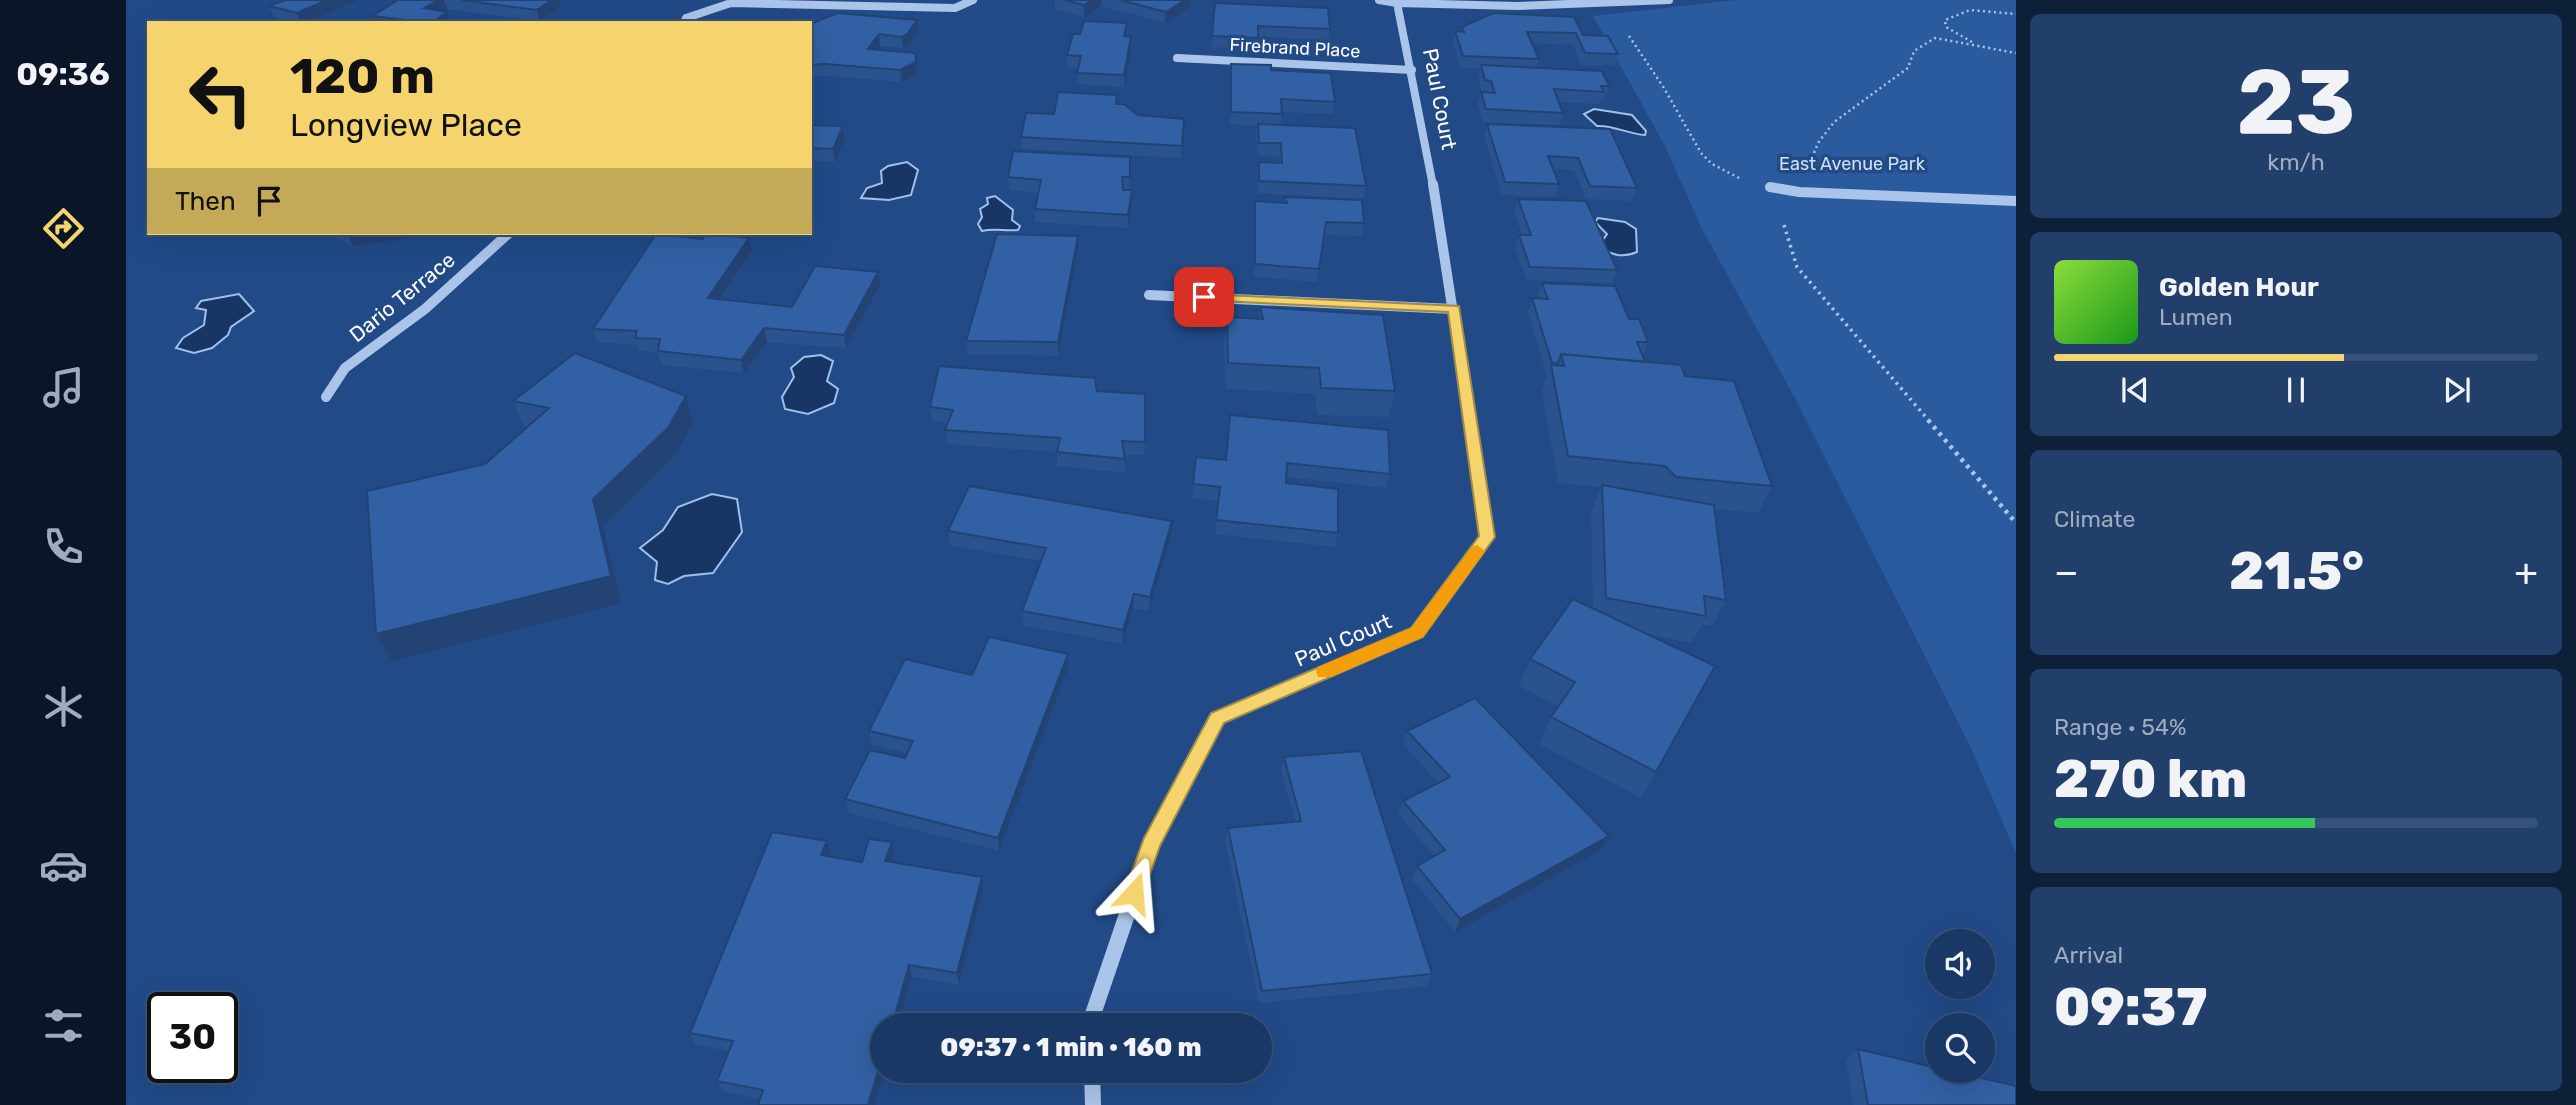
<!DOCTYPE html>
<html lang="en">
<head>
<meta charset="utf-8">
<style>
  :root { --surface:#193865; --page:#223f6b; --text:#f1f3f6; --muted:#9facbf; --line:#375279; --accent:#f6d46d }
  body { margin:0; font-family:Rubik,sans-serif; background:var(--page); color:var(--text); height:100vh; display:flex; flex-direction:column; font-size:26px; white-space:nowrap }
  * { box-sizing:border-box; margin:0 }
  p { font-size:23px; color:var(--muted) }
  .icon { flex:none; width:38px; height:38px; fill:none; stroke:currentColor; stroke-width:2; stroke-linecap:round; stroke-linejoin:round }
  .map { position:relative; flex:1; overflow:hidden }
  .details { display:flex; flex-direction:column; gap:14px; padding:14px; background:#0e1f38; width:560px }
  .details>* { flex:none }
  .banner { position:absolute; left:21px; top:21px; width:665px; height:214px; border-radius:0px; box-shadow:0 7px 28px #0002,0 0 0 2px var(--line); background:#f6d46d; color:#111; overflow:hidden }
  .fabs { position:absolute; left:1799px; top:929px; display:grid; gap:14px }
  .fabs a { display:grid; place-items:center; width:70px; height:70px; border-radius:50%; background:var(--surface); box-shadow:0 7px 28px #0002,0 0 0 2px var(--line); font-size:35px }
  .speed { position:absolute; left:21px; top:992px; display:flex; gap:14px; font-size:35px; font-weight:700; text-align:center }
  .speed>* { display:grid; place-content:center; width:91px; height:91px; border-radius:50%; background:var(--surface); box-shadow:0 7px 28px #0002,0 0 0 2px var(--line); line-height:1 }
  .speed .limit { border:4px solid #111; border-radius:10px; background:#fff; color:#111 }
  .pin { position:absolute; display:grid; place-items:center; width:60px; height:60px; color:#fff; margin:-30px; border-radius:14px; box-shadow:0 4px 10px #0006 }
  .me { position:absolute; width:77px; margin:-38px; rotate:19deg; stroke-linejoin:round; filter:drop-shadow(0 0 5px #0008) }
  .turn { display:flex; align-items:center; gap:24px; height:147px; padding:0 28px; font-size:32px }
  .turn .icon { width:91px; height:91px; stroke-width:2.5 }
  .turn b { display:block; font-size:49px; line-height:60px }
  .then { display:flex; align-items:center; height:66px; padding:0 28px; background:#0003; gap:14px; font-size:26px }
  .big { font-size:52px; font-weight:800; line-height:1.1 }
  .details .tile { flex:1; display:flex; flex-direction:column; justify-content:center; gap:10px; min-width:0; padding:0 24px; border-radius:10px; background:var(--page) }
  .details .dial { align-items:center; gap:0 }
  .dial b { font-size:91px; line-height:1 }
  .song { display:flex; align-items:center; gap:21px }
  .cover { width:84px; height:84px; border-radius:10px; background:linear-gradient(135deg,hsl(90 70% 55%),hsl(120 70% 35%)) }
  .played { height:7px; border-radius:4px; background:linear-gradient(90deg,var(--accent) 60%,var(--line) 60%) }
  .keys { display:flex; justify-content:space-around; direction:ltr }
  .heat { display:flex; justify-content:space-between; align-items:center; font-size:38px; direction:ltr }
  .charge { height:10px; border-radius:5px; background:linear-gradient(90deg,#34c759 54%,var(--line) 0) }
  .trip { position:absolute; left:744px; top:1013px; width:402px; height:70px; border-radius:35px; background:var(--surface); box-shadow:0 7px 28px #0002,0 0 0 2px var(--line); font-weight:800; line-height:70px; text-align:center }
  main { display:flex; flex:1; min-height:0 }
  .dock { display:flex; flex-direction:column; width:126px; justify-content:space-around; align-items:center; background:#0a1628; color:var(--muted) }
  .dock .icon { width:49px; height:49px }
  .dock .active { color:var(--accent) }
  .dock b { font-size:32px; color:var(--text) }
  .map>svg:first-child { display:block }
  .green { fill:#2b5b9f }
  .water { fill:#173666; stroke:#9fc0eb; stroke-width:2 }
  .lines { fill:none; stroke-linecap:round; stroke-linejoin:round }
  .path-far2 { stroke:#abc5ea; stroke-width:2.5; stroke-dasharray:2 3.5; stroke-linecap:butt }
  .path-far1 { stroke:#abc5ea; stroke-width:3.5; stroke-dasharray:2.5 4.5; stroke-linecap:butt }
  .path { stroke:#abc5ea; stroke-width:4.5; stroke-dasharray:3.5 5; stroke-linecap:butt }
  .minor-far3 { stroke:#abc5ea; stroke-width:8 }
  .minor-far2 { stroke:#abc5ea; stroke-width:10 }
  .minor-far1 { stroke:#abc5ea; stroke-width:12 }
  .minor { stroke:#abc5ea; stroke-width:16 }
  .wall { fill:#2a538d; fill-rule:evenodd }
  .shaded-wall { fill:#224373 }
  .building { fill:#3160a4; stroke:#224373; stroke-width:2 }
  .route { fill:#f6d46d; stroke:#a08a47; stroke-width:2 }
  .slow { fill:#f59e0b }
  .labels { text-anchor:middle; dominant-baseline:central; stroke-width:7; stroke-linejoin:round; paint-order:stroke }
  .far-street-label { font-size:18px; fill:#fff; stroke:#214a87 }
  .far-park-label { font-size:18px; fill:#d0e0f7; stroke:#214a87 }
  .street-label { font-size:21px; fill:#fff; stroke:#214a87 }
</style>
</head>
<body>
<main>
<nav class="dock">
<b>09:36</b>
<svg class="icon active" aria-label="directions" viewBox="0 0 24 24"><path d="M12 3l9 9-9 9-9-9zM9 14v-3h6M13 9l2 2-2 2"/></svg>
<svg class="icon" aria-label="music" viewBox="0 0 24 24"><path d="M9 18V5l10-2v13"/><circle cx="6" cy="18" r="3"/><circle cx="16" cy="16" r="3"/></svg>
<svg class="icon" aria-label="phone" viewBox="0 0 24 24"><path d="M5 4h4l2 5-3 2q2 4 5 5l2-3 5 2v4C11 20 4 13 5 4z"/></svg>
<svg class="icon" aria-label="climate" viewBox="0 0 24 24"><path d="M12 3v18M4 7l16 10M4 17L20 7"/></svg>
<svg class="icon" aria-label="car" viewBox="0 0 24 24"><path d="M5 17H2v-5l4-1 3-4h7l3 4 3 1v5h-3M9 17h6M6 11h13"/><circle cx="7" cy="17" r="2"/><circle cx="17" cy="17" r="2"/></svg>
<svg class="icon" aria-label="filters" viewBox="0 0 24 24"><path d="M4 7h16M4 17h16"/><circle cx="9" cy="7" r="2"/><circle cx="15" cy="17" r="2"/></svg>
</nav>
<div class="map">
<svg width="1890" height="1105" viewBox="0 0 1890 1105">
  <rect width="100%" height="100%" fill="#214a87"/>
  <path class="green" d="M1610 0H1890V853L1845 748 1671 402 1575 227 1539 146 1467 16Z"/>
  <path class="water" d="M1468 109 1506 115 1520 131 1519 135C1502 134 1487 125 1471 126L1458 114Z
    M781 162 792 170 785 195 763 200 735 198 741 188 756 183 755 171 762 166Z
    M869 196 887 210 886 220 894 226 892 230C879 231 868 228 856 231L852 224 856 217 854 209 862 204 861 198Z
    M1472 218 1499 222 1510 229 1511 252C1498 258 1482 256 1474 244L1481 234 1469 222Z
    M113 294 128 311 105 327 102 335 86 348 68 353 50 348 57 338 78 325 80 310 70 308 75 301Z
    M695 355 707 361 701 381 712 389 708 403 682 414 659 409 656 397 668 377 665 368 678 357Z
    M586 494 611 499 616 532 587 573 558 576 542 584 529 580 531 562 514 548 537 530 552 507Z"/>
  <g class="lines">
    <path class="path-far2" d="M1503 36 1538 88 1575 153 1586 164 1613 178
      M1846 42 1820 27 1819 20 1844 10 1890 14
      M1686 158 1692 143 1708 122 1782 68 1788 51 1809 38 1890 53"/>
    <path class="path-far1" d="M1658 225 1671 267 1804 422"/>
    <path class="path" d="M1802 420 1890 523"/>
    <path class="minor-far3" d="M1253 0 1271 3 1391 6 1543 0
      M1271 3 1307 186
      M558 23 560 18 605 3 829 8 847 0
      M1051 58 1286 70"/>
    <path class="minor-far2" d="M1307 184 1344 422
      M1644 187 1673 192 1890 201
      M1023 295 1328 309
      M200 397 219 368 299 309 383 233"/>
    <path class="minor-far1" d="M1089 723 1091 718 1291 633 1361 537 1344 420"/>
    <path class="minor" d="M966 1026V1017L1025 844 1089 721
      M966 1071 967 1105"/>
  </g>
  <path class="wall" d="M159 0H233L178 23H171L148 17 143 6Z
    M272 0H433L435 7 414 21 321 9 317 11 325 23H248L246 16Z
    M929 0H1065L1064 7 1039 23 975 6 958 17 929 9Z
    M1089 3 1204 29 1202 40 1132 37 1131 49 1085 47Z
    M1367 13 1457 35 1492 54 1488 65H1455L1447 45 1406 43 1413 59 1410 68 1483 86 1479 98H1476L1474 104 1433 102 1437 113 1434 125 1357 122 1352 104 1355 92H1356L1352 77 1354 68H1334L1327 43 1329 31 1335 32 1336 27Z
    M791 20 792 32 783 45 777 48 754 46 751 50 791 74 776 82 701 76H684V29Z
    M1000 37 1005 48 998 87 951 84 952 68 941 67V55Z
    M1105 64 1145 70 1209 102 1207 114 1156 112 1155 125 1240 186 1238 199 1132 193 1131 174 1133 162 1154 163 1153 156 1132 155 1130 137 1131 126 1104 124V76Z
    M991 104 1012 115 1058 119 1055 158 896 149 895 137 928 114Z
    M1361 124 1484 129 1511 188 1506 201 1460 199 1448 170 1427 169 1433 184 1429 197 1376 195 1358 136Z
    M684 125 717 126 719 138 709 162 684 161Z
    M1004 157 1003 189 997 190H1006V203L1002 228 909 222V209L912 193 883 190 882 177Z
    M1158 197 1238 223 1236 236 1198 235 1191 282 1128 277V214L1129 201 1157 203Z
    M1392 199 1491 270 1486 283 1400 280 1389 248 1393 235H1396L1388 212Z
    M199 233H282L279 239 227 246Z
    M623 238 626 251 594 300 666 307 754 285 720 348 641 342 618 373 536 365 532 352 513 351 511 345 471 342 467 329 577 239Z
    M952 249 932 356 841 354 840 341Z
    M1416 283 1503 319 1522 342 1517 356 1519 362 1559 376 1646 486 1632 513 1589 509 1600 600 1586 626 1576 625 1566 643 1525 635 1589 666 1515 798 1413 744 1425 717 1433 707 1393 686 1404 659 1467 608 1465 512 1475 487 1432 483 1416 391 1421 376 1402 312 1406 298H1413L1412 296ZM1502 490 1526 492 1529 494Z
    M1134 307 1269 391 1263 417 1191 415 1189 394 1100 389 1098 343 1101 317 1133 318Z
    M971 391 1019 442 1018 455H998L999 473 931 466V452L821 444 819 430 822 423 806 421 804 407Z
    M387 401 567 423 550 454 477 526 495 603 266 661 250 634 359 464 401 428 398 427Z
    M1104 415 1264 474 1260 488 1161 477 1160 483 1212 533 1209 547 1089 534 1092 501 1066 498 1070 457 1099 460Z
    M1046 521 1045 535 1023 611 1007 608 996 644 897 625 896 611 915 561 824 545 822 531Z
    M942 654V668L873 851 723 813 719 799 779 758 781 753 746 744 743 731 846 675Z
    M1281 731 1483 836 1476 849 1329 932 1286 879 1291 866 1308 856 1272 814 1277 801 1312 783 1277 744Z
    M1158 757 1306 974 1301 986 1133 1003 1099 841 1102 828 1169 821 1155 770Z
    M766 842 768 856 766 863 856 877 857 890 833 985 786 977 772 1026H756L759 1071 749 1105H632L634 1099 597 1092 591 1081 603 1051 570 1045 564 1033 704 854 703 856 736 862Z
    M1732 1049 1890 1105H1727L1720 1060Z"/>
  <path class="shaded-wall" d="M201 0H233L178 23H175L171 13Z
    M313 0H318L321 9 302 19 298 8Z
    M425 0H433L435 7 414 21 411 10Z
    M967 0H976L975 6 958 17V5Z
    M1059 0H1065L1064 7 1039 23 1040 12Z
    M321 12 325 23H306Z
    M791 20 792 32 783 45 777 48 776 37Z
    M753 34 754 46 744 61 742 49Z
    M1005 37V48L998 87V75Z
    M790 62 791 74 776 82 774 70Z
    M717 126 719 138 709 162 707 149Z
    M1006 190V203L1002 228V215Z
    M221 233H282L279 239 227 246Z
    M952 236V249L932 356V342Z
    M623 238 626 251 585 312 582 298Z
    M752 272 754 285 720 348 718 335Z
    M638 328 641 342 618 373 615 360Z
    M560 396 567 423 550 454 477 526 495 603 266 661 250 634 467 499Z
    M1046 521 1045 535 1023 611 1024 597Z
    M1008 594 1007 608 996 644 997 630Z
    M942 654V668L873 851 872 838Z
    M1483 836 1476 849 1329 932 1334 919Z
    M701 841 704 854 698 868 695 855Z
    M766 842 768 856 762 874 759 861Z
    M856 877 857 890 833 985 831 973Z
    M783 965 786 977 772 1026H766Z
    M756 1058V1071H759L749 1105H742Z"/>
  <path class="building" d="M159 0H201L171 13 143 6Z
    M272 0H313L298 8 321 12 306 23 246 16Z
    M335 0H425L411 10Z
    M938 0H967L958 5Z
    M994 0H1059L1040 12Z
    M1089 3 1202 8 1204 29 1132 26V38L1086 36Z
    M712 13 791 20 782 33 776 37 753 34 742 49 789 53 790 62 774 70 699 64 684 65V29L689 22Z
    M1367 13 1448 17 1457 35 1482 36 1492 54 1459 53 1450 33 1401 32 1413 59 1337 56 1329 31 1338 32 1336 27Z
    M958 21 1001 23 998 36 1005 37 998 75 951 73 955 56 941 55 947 34H954Z
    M1105 64 1145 65V70L1205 73 1209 102 1155 99 1156 114 1105 112Z
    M1355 65 1476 71 1483 86H1475L1478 92 1428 89 1437 113 1360 109 1355 92 1369 93 1365 81 1359 80Z
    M932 92 991 95 990 104H998L1012 115 1058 119 1056 146 895 137 900 113 928 114Z
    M1132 124 1229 128 1240 186 1133 181V162L1156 163 1155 143H1133Z
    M1361 124 1484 129 1511 188 1464 186 1452 158 1422 156 1433 184 1379 182Z
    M684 125 717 126 707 149 684 148Z
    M887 151 1004 157V177H996L997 190H1006L1002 215 909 209 915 180 882 177Z
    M1158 197 1236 200 1238 223 1200 222 1193 269 1129 264V201L1161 203Z
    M1392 199 1460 201 1491 270 1404 267 1393 235H1405Z
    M580 233 623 238 582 298 666 307 689 266 752 272 718 335 638 328 615 360 532 351 534 339 509 338 511 331 467 329 530 234 577 239Z
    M871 234 952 236 932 342 840 341Z
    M1416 283 1489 286 1503 319H1513L1522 342H1511L1519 362 1435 354 1432 363H1426L1406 298 1422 299Z
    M1134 307 1257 315 1269 391 1195 388 1193 368 1102 363 1101 317 1137 319Z
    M449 353 560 396 542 428 467 499 485 576 250 634 241 491 359 464 423 408 387 401Z
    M1435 354 1555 365 1559 376 1608 381 1646 486 1550 477 1539 466 1442 456 1425 365 1438 366Z
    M813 366 969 378 971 391 1019 394V442L996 441 999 459 931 452 934 438 819 430 827 410 804 407Z
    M1104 415 1262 430 1264 474 1161 463 1160 483 1212 489V533L1090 520 1094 487 1067 484 1070 457 1100 460Z
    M1476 485 1588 505 1600 600 1578 596 1580 616 1480 598Z
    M843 486 1046 521 1024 597 1008 594 997 630 896 611 920 548 822 531Z
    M1447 599 1589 666 1530 772 1425 717 1449 682 1404 659Z
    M863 637 942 654 872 838 719 799 744 750 779 758 787 741 743 731 779 659 846 675Z
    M1349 698 1483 836 1334 919 1291 866 1319 850 1277 801 1324 777 1281 731Z
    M1235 751 1306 974 1136 991 1102 828 1175 821 1158 757Z
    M646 832 701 841 695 855 736 862 743 839 766 842 759 861 856 877 831 973 783 965 766 1026H756V1058L742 1105H632L637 1090 591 1081 607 1041 564 1033Z
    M1732 1049 1811 1068V1071H1825L1890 1086V1105H1742Z"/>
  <path class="route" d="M1078 294 1333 306 1369 537 1297 637 1098 723 1034 846 1015 900 1008 903 1001 900 998 893 1018 838 1085 713 1285 628 1353 536 1322 312 1074 300V295Z"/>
  <path class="slow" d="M1351 545 1359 551 1297 637 1205 677H1192L1190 672 1192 667 1285 628 1346 547Z"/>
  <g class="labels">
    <g class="far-street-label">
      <text transform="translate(1169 48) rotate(3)">Firebrand Place</text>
    </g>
    <g class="far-park-label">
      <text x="1726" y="164">East Avenue Park</text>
    </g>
    <g class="street-label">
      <text transform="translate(1314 99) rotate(79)">Paul Court</text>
      <text transform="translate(276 297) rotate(-39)">Dario Terrace</text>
      <text transform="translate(1217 640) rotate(-23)">Paul Court</text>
    </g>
  </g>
</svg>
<div class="fabs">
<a><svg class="icon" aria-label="sound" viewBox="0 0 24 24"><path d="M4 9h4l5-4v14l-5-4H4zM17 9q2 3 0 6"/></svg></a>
<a><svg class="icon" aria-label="search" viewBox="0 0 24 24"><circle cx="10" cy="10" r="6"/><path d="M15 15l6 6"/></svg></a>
</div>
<div class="speed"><div class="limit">30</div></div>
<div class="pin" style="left:1078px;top:297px;background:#d93025"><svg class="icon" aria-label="arrive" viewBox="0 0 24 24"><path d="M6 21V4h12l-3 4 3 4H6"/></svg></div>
<svg class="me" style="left:1008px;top:893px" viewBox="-20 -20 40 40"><path d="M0-17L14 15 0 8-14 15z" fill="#f6d46d" stroke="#fff" stroke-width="4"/></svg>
<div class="trip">09:37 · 1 min · 160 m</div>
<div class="banner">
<div class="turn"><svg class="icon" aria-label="left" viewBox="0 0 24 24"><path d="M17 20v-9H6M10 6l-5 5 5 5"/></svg><div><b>120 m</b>Longview Place</div></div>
<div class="then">Then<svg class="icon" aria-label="arrive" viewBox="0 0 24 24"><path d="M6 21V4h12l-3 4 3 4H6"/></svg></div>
</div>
</div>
<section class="details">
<div class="tile dial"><b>23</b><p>km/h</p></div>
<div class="tile">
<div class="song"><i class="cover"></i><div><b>Golden Hour</b><p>Lumen</p></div></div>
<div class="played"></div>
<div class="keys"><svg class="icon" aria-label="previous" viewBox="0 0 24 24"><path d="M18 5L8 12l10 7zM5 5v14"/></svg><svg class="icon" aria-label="pause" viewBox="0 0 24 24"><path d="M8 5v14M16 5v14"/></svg><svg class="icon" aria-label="next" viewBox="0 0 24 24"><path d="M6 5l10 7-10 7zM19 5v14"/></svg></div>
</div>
<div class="tile"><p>Climate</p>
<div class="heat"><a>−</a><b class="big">21.5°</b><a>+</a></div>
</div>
<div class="tile"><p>Range · 54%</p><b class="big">270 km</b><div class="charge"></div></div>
<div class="tile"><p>Arrival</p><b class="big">09:37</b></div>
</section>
</main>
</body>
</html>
